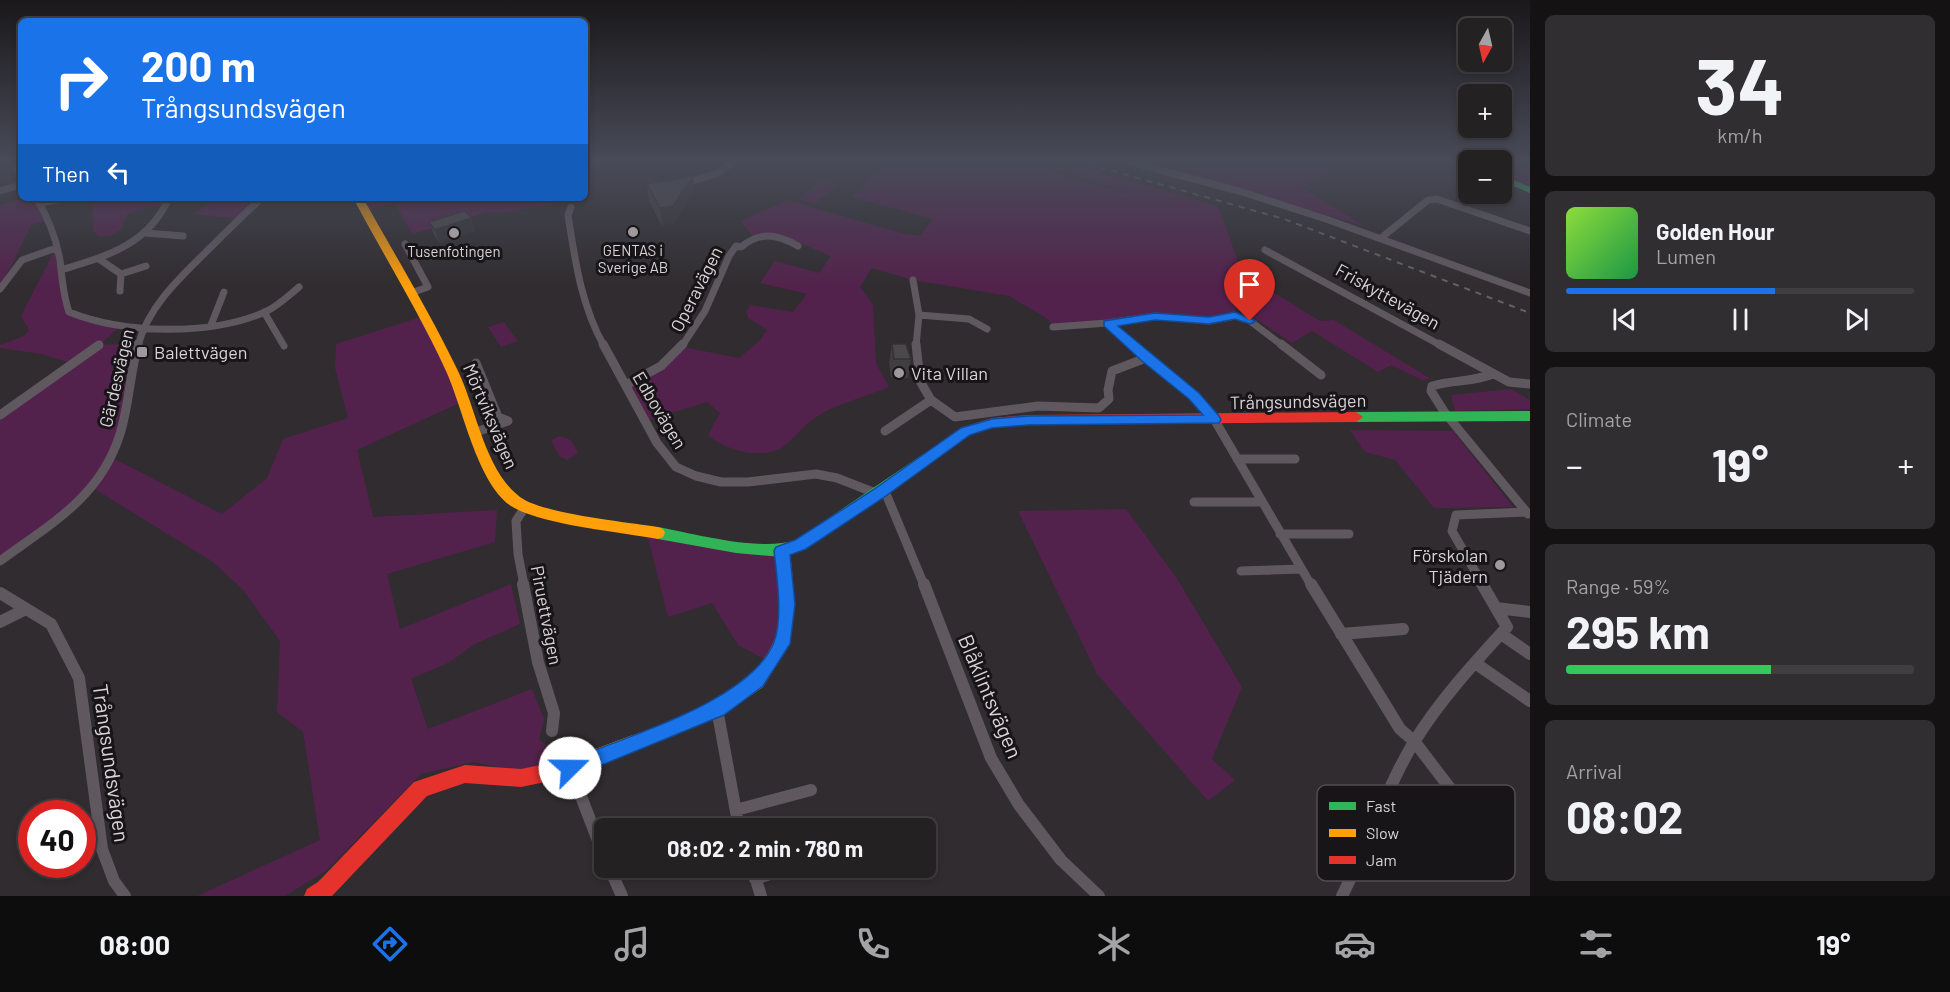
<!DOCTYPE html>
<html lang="en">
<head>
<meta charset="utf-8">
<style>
  :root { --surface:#242123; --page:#302e30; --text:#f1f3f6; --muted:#a3a3a6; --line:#413e41; --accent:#1a73e8 }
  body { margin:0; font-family:Barlow,sans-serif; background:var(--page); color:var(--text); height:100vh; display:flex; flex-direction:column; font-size:22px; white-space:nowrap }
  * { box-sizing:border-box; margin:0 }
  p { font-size:20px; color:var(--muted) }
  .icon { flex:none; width:33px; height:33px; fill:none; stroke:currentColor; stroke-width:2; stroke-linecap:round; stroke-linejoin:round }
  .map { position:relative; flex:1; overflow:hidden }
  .sheet { display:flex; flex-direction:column; gap:15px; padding:15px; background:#141213; width:420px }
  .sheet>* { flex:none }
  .top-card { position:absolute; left:18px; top:18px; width:570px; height:183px; border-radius:9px; box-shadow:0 3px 9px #0003,0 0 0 2px var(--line); background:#1a73e8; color:#fff; overflow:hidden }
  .needle { width:39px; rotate:188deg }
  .fabs { position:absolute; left:1458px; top:18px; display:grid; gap:12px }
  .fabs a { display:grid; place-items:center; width:54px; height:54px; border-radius:9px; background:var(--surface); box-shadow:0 3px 9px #0003,0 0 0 2px var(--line); font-size:30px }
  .speed { position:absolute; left:18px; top:800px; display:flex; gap:12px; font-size:30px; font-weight:700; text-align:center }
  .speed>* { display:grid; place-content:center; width:78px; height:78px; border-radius:50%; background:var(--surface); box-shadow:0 3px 9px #0003,0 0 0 2px var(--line); line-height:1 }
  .speed .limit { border:9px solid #d22; background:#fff; color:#111 }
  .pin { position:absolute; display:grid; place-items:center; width:51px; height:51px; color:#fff; margin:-62px -26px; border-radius:50% 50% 50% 0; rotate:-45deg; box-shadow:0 0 6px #0007 }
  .pin .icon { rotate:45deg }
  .me { position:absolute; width:66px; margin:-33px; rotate:68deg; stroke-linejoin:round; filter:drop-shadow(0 0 4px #0008) }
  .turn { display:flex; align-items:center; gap:21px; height:126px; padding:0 24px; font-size:27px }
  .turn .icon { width:78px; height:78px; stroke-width:2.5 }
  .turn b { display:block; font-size:42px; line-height:51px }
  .then { display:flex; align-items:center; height:57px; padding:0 24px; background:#0003; gap:12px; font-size:22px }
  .big { font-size:45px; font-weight:700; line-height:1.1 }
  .sheet .card { flex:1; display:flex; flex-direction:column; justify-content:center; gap:9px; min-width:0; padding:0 21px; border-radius:9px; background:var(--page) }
  .sheet .dial { align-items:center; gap:0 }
  .dial b { font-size:78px; line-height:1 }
  .song { display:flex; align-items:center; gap:18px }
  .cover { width:72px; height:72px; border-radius:9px; background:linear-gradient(135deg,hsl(90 70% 55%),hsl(140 70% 35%)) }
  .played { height:6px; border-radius:3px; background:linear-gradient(90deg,var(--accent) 60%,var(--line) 60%) }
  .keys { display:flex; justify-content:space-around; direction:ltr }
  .heat { display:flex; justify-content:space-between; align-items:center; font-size:33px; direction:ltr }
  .charge { height:9px; border-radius:4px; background:linear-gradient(90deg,#34c759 59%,var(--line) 0) }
  .trip { position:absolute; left:594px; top:818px; width:342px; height:60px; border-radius:9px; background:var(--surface); box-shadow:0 3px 9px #0003,0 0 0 2px var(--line); font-weight:700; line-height:60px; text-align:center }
  .dock { display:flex; height:96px; justify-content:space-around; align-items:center; background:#0e0d0e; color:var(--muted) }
  .dock .icon { width:42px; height:42px }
  .dock .on { color:var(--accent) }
  .dock b { font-size:27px; color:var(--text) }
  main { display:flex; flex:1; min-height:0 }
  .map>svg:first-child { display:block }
  .green { fill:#53224c }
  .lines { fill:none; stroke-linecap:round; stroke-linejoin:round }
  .street-far2 { stroke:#60585f; stroke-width:7 }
  .street-far1 { stroke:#60585f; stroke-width:9 }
  .street { stroke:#60585f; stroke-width:12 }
  .fast { fill:#30b455; fill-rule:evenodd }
  .slow { fill:#ff9f0a; fill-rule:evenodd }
  .jam { fill:#e5322d; fill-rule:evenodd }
  .rail { stroke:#666165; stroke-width:2; stroke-dasharray:6 6; stroke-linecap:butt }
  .wall { fill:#403e40 }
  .shaded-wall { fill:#343234 }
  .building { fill:#4b484a; stroke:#343234; stroke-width:1.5 }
  .route { fill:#1a73e8; stroke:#114b97; stroke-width:1.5 }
  .poi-dot { fill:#9d999c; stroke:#171517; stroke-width:2 }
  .labels { text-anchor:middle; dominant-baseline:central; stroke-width:6; stroke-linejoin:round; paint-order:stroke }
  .far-poi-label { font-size:15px; fill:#d8d4d7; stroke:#171517 }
  .street-label { font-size:18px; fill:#d8d4d7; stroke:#171517 }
  .poi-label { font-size:18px; fill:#d8d4d7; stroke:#171517; text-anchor:start }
  .near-street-label { font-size:21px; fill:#d8d4d7; stroke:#171517 }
  .key { fill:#171517; stroke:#514e51; stroke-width:1.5 }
  .key-label { font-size:16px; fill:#d8d4d7 }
</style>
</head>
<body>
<main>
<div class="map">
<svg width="1530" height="896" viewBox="0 0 1530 896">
  <rect width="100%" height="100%" fill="#302c2f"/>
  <path class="green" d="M886 161H1025L1091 184 1130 194 1033 161H1065L1218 206 1241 270 1235 316 1209 321 1164 316 1053 327 1048 319 1009 296 913 280 872 268 860 287 873 304 876 363 889 387C868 396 834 405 816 417 803 425 794 440 781 448 761 460 724 450 708 435L720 413 707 402 645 421 626 385 683 347 739 358 760 340 767 330 748 318 746 311 750 305 793 312 807 294 760 283 775 261 819 273 831 256 781 235 753 236 741 222C747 216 777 206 787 200L901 233 920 236 933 219 852 197Z
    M1178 161H1349L1302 187 1364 226 1185 172 1178 168Z
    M1502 161H1530V187L1502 176Z
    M821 180 837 185 815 204 797 199Z
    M23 198H36L50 220 31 225 12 265 0 284V205Z
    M92 198H169L167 203 128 213 121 230 109 236H98L93 230Z
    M205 198H263L240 219 193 214 208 204Z
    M358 198H553L560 203 508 212H489L412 234 395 203 365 211Z
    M56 248 69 312 120 326 100 345 138 343 111 457 222 514 267 478 283 439 348 418 335 368 336 344 424 316 464 401 357 450 373 517 497 510 495 542 387 574 400 629 511 584 520 624 473 645 450 662 411 679 428 729 532 689 544 719 539 740 553 749 560 764 521 772 474 762 421 774 326 871 285 896H197L320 840 303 732 277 712 280 641 243 590 213 562 93 488 0 561V415L71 363 41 354 0 348V345L24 336 29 330 21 316Z
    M1255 281 1320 321 1334 320 1431 379 1422 380 1391 365 1378 372 1312 331 1292 343 1248 314Z
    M504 322 518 341 501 347 488 327Z
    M1511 389 1530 400V409L1455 411 1451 395Z
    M1350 430 1453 431 1513 507 1434 508 1395 460 1365 452Z
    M560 436 571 440 578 453 567 460 559 456 551 440Z
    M1126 509 1176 577 1242 687 1212 759 1235 780 1208 801 1097 674 1018 511Z
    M646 530 782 551 787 604 770 662 738 645 712 603 668 617Z"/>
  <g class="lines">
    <path class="street-far2" d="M1126 161 1239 191 1326 219 1530 293
      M16 168 21 178
      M684 184 717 173 736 161
      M0 191 21 185
      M36 198C48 217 56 238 60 260 62 278 63 295 69 312 124 334 210 336 265 312 278 306 288 296 299 287
      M40 203 69 198
      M571 207 568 215C575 260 581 305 604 346
      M146 233 183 236
      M1381 238 1428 200 1437 199 1530 231
      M405 244 428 287 411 293
      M1265 250 1442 346
      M99 259 121 274
      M61 270C107 256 148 245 169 198
      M121 274 146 266
      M913 280 919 315
      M0 289 22 260 56 248
      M120 291 121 274
      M264 312 284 346
      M211 325 224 292
      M1053 327 1108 323
      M138 346C149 301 191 268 222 236 236 223 248 209 263 198
      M682 346 705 311 729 256 736 246 741 247C760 231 777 234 798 246
      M916 346 919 315 969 319 987 329
      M1133 346 1108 323 1155 316 1209 321 1235 316 1250 321 1283 346"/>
    <path class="street-far1" d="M603 344 657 443 676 467 696 476 721 482H748L816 474 837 478 878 494
      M916 344 920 381 931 400
      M1131 344 1194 396 1214 419 1311 585
      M1281 344 1321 375
      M1439 344 1509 382 1530 384
      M476 363 498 417 508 421 476 432
      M1493 374C1473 382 1452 380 1432 386L1431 391 1445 413 1528 514
      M626 385 661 366 683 344
      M0 415 99 345
      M885 431 931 400 955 417 1038 406 1099 408 1109 399 1108 390 1112 371 1146 358
      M1237 459H1295
      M884 489 924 585
      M1194 502H1261
      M1280 534H1349
      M0 561C50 524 100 498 120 434 129 405 130 374 138 344
      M1241 571 1301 569
      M524 585 518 554 516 521 525 507
      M1483 585 1452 531 1456 515 1526 512"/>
    <path class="street" d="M523 584 538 662 554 713 552 731
      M924 584 991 758 1019 805 1061 860 1099 896
      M1311 584 1400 729 1414 741 1498 851
      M0 593 51 624 79 678 102 849 114 881 125 896
      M1496 608 1530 612
      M0 622 24 610
      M1341 634 1403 629
      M1501 634 1530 654
      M1475 663 1530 701
      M717 709 739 828
      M570 768 604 856
      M736 810 811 790
      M609 867 622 896
      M752 867 761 896
      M755 879 791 867
      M1342 896C1368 845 1385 790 1414 742 1440 700 1474 663 1507 627L1482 584"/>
    <path class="fast" d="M1502 175 1530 187V193L1502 181Z
      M1530 411V421L1356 422 1349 417 1356 412Z
      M965 426 970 428 972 431 970 434 883 498 801 551 782 557 736 553 658 539 653 537 651 533 653 529 658 527C696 534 760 552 796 540Z"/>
    <path class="slow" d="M353 198H363C395 255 429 311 458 371 476 408 485 471 520 497 543 514 627 522 658 527L663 529 665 533 663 537 658 539C621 532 541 525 511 506 477 483 463 408 446 371 419 312 384 256 353 198Z
      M782 545 787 547 790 551 795 604 790 644 763 687 723 715 597 766 591 763 588 757 591 751C648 727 746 704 773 643 784 620 777 576 774 551L777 547Z"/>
    <path class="jam" d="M1460 161H1468V166Z
      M1356 412 1363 417 1356 422 1028 425 992 428 965 436 958 431 960 428 992 418 1028 415Z
      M597 748 603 751 606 757 603 763 570 777 521 787 465 783 427 796 332 896H304L307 889 318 882 414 782 465 765 521 769 570 759Z"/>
    <path class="rail" d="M1077 161 1284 219 1530 313"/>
  </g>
  <path class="wall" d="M693 176 694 193 674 223 662 226 649 201 647 184Z
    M471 218 475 231 439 243 434 235 429 222Z
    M892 344 911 359 908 378 891 377 889 362Z"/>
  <path class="shaded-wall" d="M693 176 694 193 674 223 662 226 660 208Z
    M471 218 475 231 439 243 435 230Z"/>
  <path class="building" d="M693 176 673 206 660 208 647 184Z
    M465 211 471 218 435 230 429 222Z
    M892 344H906L911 359H894Z"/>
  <linearGradient id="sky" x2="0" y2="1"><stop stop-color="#1a181a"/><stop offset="0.56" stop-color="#484b58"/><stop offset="1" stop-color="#484b58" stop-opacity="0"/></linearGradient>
  <rect width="1530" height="287" fill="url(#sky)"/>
  <path class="route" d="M1235 312 1256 321 1250 324 1235 319 1209 324 1155 320 1118 326 1199 393 1219 416 1221 420 1219 423 1028 425 992 428 970 435 883 498 806 549 790 555 795 604 790 644 763 686 724 715 570 778 564 775 561 768 564 762C621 738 751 702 774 642 783 618 777 577 774 551L776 547 795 540 873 490 961 428 992 419 1028 416 1203 415 1189 399 1142 361 1104 326V321L1155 313 1209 317Z"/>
  <g class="poi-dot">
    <circle cx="633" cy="232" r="6"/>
    <circle cx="454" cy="233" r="6"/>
    <rect x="136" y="346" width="12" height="12" rx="3"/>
    <circle cx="899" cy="373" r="6"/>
    <circle cx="1500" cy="565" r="6"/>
  </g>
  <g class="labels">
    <g class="far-poi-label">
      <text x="633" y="250">GENTAS i<tspan x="633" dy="17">Sverige AB</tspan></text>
      <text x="454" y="251">Tusenfotingen</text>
    </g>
    <g class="street-label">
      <text transform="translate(696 289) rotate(-63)">Operavägen</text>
      <text transform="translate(1388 296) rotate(29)">Friskyttevägen</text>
      <text transform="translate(116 378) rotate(-77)">Gärdesvägen</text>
      <text transform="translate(1298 401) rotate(-1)">Trångsundsvägen</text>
      <text transform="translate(660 410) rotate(59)">Edbovägen</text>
      <text transform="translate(491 416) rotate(67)">Mörtviksvägen</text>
      <text transform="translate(547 615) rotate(79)">Piruettvägen</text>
    </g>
    <g class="poi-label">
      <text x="154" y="352">Balettvägen</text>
      <text x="911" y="373">Vita Villan</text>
      <text x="1488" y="555" text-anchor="end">Förskolan<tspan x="1488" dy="21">Tjädern</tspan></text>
    </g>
    <g class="near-street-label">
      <text transform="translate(991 696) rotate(67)">Blåklintsvägen</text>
      <text transform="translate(112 763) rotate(82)">Trångsundsvägen</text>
    </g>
  </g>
  <rect x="1317" y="785" width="198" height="96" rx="9" class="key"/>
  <rect x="1329" y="802" width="27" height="8" fill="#30b455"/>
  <rect x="1329" y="829" width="27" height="8" fill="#ff9f0a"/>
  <rect x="1329" y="856" width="27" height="8" fill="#e5322d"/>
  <g class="key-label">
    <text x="1366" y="812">Fast</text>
    <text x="1366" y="839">Slow</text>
    <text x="1366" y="866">Jam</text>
  </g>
</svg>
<div class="fabs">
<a><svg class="needle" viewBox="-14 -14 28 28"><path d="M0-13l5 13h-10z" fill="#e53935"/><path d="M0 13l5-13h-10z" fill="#a3a3a6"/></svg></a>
<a>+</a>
<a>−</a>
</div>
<div class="speed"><div class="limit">40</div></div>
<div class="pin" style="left:1250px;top:321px;background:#d93025"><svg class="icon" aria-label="arrive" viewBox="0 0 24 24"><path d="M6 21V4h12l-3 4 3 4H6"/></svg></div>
<svg class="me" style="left:570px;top:768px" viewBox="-20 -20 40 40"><circle r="19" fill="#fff"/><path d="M0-13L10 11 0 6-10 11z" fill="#1a73e8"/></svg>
<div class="trip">08:02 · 2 min · 780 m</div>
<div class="top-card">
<div class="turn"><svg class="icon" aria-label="right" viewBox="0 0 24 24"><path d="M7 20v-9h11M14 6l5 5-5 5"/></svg><div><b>200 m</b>Trångsundsvägen</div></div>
<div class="then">Then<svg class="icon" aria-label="left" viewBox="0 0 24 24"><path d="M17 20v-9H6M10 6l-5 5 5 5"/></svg></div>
</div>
</div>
<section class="sheet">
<div class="card dial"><b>34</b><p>km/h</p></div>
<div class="card">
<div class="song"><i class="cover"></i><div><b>Golden Hour</b><p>Lumen</p></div></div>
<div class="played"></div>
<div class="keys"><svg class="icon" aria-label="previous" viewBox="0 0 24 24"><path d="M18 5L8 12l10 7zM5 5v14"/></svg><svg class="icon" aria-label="pause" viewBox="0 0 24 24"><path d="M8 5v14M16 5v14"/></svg><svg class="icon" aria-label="next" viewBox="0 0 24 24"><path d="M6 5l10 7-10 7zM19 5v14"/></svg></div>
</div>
<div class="card"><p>Climate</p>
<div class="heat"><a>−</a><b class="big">19°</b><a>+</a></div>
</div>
<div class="card"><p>Range · 59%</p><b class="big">295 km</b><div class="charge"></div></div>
<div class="card"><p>Arrival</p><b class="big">08:02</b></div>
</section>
</main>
<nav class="dock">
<b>08:00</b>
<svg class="icon on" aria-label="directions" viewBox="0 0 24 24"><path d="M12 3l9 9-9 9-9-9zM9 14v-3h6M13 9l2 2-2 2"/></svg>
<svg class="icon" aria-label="music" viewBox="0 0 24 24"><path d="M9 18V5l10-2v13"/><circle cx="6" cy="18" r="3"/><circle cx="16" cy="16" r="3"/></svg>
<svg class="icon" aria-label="phone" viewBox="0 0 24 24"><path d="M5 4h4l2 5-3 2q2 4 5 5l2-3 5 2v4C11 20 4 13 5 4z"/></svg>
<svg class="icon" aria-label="climate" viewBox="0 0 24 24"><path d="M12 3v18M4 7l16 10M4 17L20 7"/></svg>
<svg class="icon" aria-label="car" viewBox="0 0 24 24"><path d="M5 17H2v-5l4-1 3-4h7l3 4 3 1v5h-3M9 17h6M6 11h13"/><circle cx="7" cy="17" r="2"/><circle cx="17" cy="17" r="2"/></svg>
<svg class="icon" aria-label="filters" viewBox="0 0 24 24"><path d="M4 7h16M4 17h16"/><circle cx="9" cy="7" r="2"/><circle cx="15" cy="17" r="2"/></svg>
<b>19°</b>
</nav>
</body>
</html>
